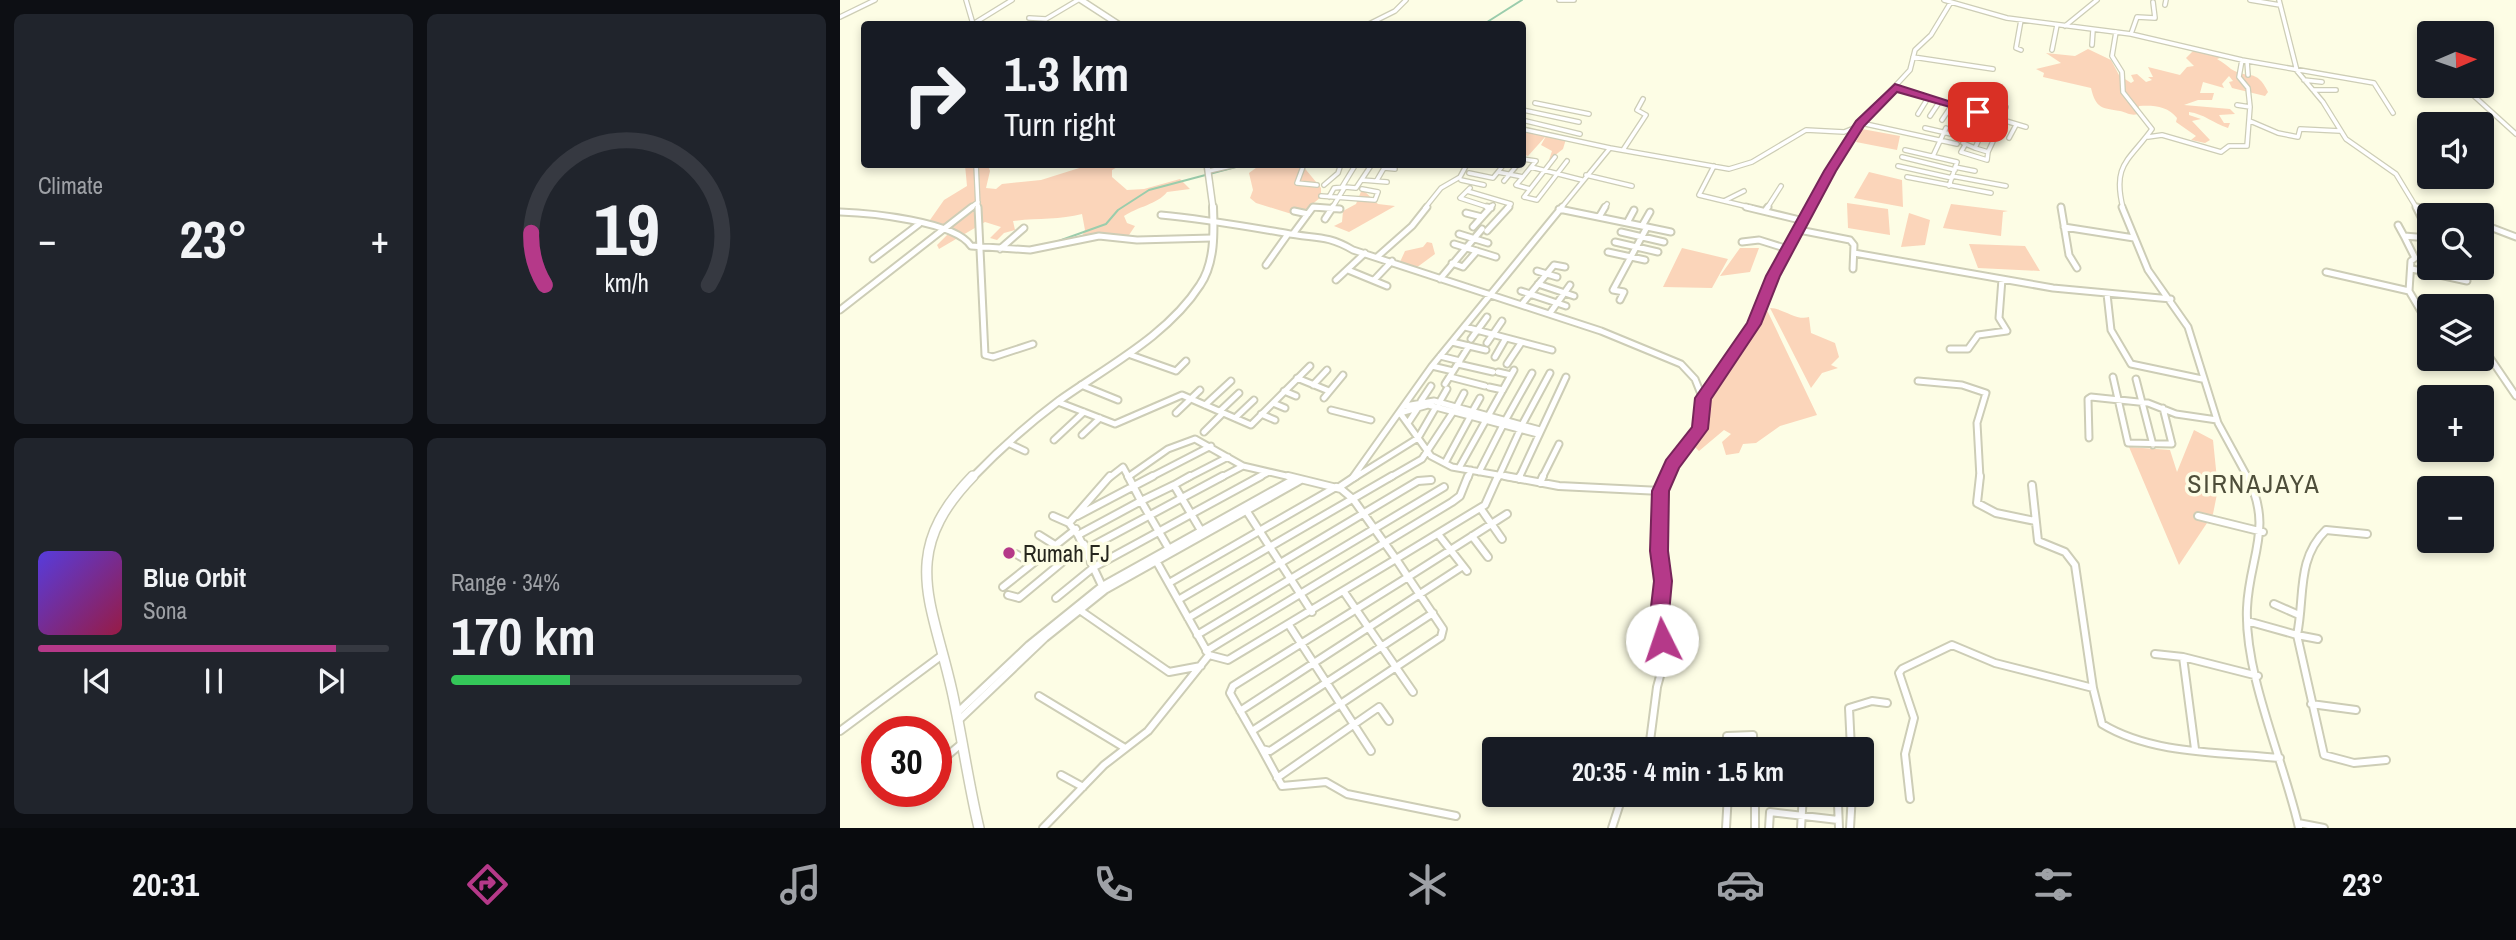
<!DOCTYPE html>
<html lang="en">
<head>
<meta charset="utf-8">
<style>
  :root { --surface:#171b24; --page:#20242c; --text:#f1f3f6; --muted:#9ea1a6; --line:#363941; --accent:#b53989 }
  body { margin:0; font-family:"Archivo Narrow",sans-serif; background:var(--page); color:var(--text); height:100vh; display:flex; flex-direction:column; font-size:26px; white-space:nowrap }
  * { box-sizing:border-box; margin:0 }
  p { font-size:23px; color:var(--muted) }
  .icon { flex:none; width:38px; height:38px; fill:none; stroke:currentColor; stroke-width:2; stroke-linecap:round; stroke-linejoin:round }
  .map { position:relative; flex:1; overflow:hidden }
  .side { display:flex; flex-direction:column; gap:14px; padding:14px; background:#0d0f14; width:840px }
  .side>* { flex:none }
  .hud { position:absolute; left:21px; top:21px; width:665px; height:147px; border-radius:7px; box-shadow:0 4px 10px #0003; background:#171b24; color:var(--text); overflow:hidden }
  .needle { width:46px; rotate:88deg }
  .controls { position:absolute; left:1577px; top:21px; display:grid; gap:14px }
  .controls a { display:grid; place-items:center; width:77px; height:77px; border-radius:7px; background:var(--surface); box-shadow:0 4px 10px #0003; font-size:35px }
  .speed { position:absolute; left:21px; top:716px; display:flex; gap:14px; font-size:35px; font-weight:700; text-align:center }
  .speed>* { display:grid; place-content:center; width:91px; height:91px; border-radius:50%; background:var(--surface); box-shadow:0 4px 10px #0003; line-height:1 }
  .speed .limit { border:10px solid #d22; background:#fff; color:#111 }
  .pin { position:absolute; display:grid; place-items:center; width:60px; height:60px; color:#fff; margin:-30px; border-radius:14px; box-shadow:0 4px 10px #0006 }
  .me { position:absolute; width:77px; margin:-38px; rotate:356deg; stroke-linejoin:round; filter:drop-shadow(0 0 5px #0008) }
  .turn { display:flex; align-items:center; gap:24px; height:147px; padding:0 28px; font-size:32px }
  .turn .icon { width:91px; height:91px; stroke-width:2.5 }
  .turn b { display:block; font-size:49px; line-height:60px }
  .big { font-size:52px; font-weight:700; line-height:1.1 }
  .side .widget { flex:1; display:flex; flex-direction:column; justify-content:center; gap:10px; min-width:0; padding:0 24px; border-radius:10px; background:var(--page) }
  .side .dial { align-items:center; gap:0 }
  .dial svg { height:182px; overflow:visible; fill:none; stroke:var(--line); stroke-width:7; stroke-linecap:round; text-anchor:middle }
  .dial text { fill:var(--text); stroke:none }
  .song { display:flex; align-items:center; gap:21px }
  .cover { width:84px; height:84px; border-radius:10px; background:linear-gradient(135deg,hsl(250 70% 55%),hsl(340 70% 35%)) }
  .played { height:7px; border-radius:4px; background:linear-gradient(90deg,var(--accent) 85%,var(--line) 85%) }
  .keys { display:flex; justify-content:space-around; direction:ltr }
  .heat { display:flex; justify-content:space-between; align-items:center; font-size:38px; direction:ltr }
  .charge { height:10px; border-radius:5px; background:linear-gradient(90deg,#34c759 34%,var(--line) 0) }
  .side .tiles { flex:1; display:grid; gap:14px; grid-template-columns:repeat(2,1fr) }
  .trip { position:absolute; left:642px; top:737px; width:392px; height:70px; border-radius:7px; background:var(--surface); box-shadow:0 4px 10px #0003; font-weight:700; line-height:70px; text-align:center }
  .menu { display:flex; height:112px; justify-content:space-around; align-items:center; background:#090b0e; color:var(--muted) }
  .menu .icon { width:49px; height:49px }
  .menu .current { color:var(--accent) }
  .menu b { font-size:32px; color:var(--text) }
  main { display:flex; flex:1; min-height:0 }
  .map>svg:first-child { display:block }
  .green { fill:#fbd5ba }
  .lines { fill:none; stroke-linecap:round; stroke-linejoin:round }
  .stream { stroke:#9bcdac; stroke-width:2 }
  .minor-far2-casing { stroke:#cdcdb6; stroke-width:6 }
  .minor-far1-casing { stroke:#cdcdb6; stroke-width:9 }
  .minor-casing { stroke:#cdcdb6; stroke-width:10 }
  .secondary-far2-casing { stroke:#cdcdb6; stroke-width:8 }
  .secondary-far1-casing { stroke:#cdcdb6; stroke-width:10 }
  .secondary-casing { stroke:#cdcdb6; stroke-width:12 }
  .minor-far2 { stroke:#fff; stroke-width:3.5 }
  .minor-far1 { stroke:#fff; stroke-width:5 }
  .minor { stroke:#fff; stroke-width:6 }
  .secondary-far2 { stroke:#fff; stroke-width:5 }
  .secondary-far1 { stroke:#fff; stroke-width:6 }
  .secondary { stroke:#fff; stroke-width:9 }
  .route { fill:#b53989; stroke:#762559; stroke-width:2 }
  .poi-dot { fill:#b53989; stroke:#fdfde5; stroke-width:2.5 }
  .labels { text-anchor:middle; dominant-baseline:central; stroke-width:7; stroke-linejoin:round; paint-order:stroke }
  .poi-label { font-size:23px; fill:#26261e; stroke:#fdfde5; text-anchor:start }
  .quarter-label { font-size:26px; letter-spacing:2px; fill:#4e4e3a; stroke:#fdfde5 }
</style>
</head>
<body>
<main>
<section class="side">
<div class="tiles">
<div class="widget"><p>Climate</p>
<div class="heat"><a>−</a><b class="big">23°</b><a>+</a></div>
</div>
<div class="widget dial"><svg viewBox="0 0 100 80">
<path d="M14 69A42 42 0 1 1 86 69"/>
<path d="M14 69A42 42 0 0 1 8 46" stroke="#b53989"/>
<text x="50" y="56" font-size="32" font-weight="700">19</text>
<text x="50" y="72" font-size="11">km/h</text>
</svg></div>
<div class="widget">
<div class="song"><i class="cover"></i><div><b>Blue Orbit</b><p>Sona</p></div></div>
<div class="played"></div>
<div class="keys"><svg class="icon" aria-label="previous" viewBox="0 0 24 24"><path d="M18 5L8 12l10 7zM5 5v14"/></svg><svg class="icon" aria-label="pause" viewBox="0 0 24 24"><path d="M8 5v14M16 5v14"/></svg><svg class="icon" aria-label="next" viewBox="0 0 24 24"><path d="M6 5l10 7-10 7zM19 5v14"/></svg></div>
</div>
<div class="widget"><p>Range · 34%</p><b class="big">170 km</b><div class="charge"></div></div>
</div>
</section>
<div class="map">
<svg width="1676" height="828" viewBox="0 0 1676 828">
  <rect width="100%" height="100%" fill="#fdfde5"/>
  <path class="green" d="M1248 49 1271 60 1279 75 1291 83 1294 81 1291 75 1297 74 1306 82 1312 80 1308 77H1313L1308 67 1340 75 1347 67 1354 66 1346 58 1354 50 1383 57 1377 59C1383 62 1387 66 1391 69 1408 80 1416 67 1428 92L1425 96 1392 88 1389 82 1393 81 1389 76 1382 84 1384 88 1363 82 1360 93H1374L1372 100H1358L1344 105 1390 109 1395 114 1379 115 1384 123H1390L1388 128C1373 123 1364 114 1349 112V115L1361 119 1352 121 1370 140 1365 143 1351 140 1356 136 1336 122 1337 118C1328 106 1313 105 1299 106L1298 114C1291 116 1288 113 1280 111 1262 108 1256 109 1251 88L1203 77 1204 73 1196 69 1221 63 1206 53 1235 56Z
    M682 129 726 139 723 149 709 160 712 151 701 145 706 136 688 156 683 154Z
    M1022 129 1060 136 1057 150 1016 142Z
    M252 164 281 165 272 170V177L287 190 304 189 340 179 350 189 327 192C318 204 297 207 284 216L287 223 295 226 289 235 242 236 245 230 242 214C220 220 196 218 173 221L175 230 164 233 157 240 150 238 161 227 145 222 99 249 97 245 109 233 90 220 104 200 127 186 125 165H148L150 171 146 188 156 189 162 184 201 180Z
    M420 165H462L481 188V197L458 216 416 203 410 198 413 190 409 173Z
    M1029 172 1062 180 1063 207 1014 198Z
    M522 189 538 204 555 206 509 232 494 226 502 222 503 211 516 204Z
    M1007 203 1048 209 1050 235 1008 228Z
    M1111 204 1168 211 1163 212 1161 236 1103 228Z
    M1069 213 1090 220 1085 245 1061 247Z
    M587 242 592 243 595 254 576 268 560 262 565 251 583 247Z
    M1129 244 1185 246 1200 271 1138 268Z
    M842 248 888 259 872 288 823 287Z
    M900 248H919L910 272 880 276Z
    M926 308 977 415 940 426 916 443 903 444 899 453 886 455 882 442 891 434 884 430 859 451 852 444 866 426 869 398 892 369Z
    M930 308C943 308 956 321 969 317L971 333 995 343 999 357 991 365 998 368 982 373 971 388Z
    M1354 430 1373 440 1378 489 1373 514 1339 565 1289 447 1330 450 1337 472Z"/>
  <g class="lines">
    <path class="stream" d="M644 24 682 0
      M213 243 266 224 278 210 309 190 407 164"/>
    <g class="minor-far2-casing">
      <path id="minor-far2" d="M126 0 133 24
        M719 0H734
        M1104 0 1167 18 1291 34 1402 60 1534 83 1553 113
        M1410 0 1440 5
        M1439 0 1457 71 1483 102 1506 139 1556 174 1576 207 1582 208
        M1325 5 1326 0
        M0 17 35 0
        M189 18 206 19 238 0
        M1181 20 1176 48 1181 50
        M133 24 172 0
        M529 24 555 11 566 0
        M1225 26 1257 0
        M1276 32 1272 56 1282 72 1283 92 1312 129C1289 161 1272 164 1283 208
        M1291 34 1297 17 1315 18 1313 2
        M1252 45 1253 30
        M1212 50 1217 25
        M1073 57 1153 69
        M1402 60 1399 77 1408 88 1410 107
        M1407 61 1408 75
        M1464 80 1482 82
        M1623 86 1676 134
        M1055 88 1186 127
        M1473 90H1496
        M1141 95 1152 98 1146 114
        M695 103 749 114
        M683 110 739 122
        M1137 112 1123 143 1135 148 1150 115
        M1078 114 1088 98
        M1150 114 1156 104 1166 107 1161 119
        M1090 116 1100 101
        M682 120 740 134
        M1102 120 1112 105
        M1410 121 1438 133 1458 137 1460 129 1500 131
        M1021 123 1117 144
        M1115 123 1124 108
        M1085 128 1120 136
        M682 129 770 148
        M1156 135 1163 121
        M1308 137 1322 135 1381 152 1389 146H1407L1410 107 1397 105
        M1169 138 1176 125
        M1125 145 1121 152 1147 160 1148 152
        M1135 148 1148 152 1155 137
        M783 150 806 115 797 110 803 99
        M1065 150 1117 162 1109 186
        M1093 156 1106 128
        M715 157 684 197 697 200 727 161
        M1062 157 1115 170
        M682 159 696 161 691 167
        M136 164 138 208
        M464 164 457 183 477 185
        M664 164 658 172 683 177 691 167 742 180
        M874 166 859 195 913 208
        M1058 166 1112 178
        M1115 167 1135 171
        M369 171 400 164
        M629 173 653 178 658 172
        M746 175 792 186
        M1112 176 1166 186
        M683 177 676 185 690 189
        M1067 177 1151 193
        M522 180 547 182
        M537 180 544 168 555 169
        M621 180 644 185
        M664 181 678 164
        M484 185 498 173 501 164
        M502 187 516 164
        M630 188 620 198 651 208
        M627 191 671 204 667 208
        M481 196 535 200 538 192 522 189
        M489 197 494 188 505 187
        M884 201 904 191
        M130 208 138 202
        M472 208H492
        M492 208 505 187 516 188 532 164
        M585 208 601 188 620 177 626 166
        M650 208 653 205
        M721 208 770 148 889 169 912 162 966 130 1004 132 1019 126
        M764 208 767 204
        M927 208 941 186
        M970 208 1020 124 1070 70 1075 50 1091 35 1111 2"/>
    </g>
    <g class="minor-far1-casing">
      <path id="minor-far1" d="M138 207 145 355 153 357 193 344
        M647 207 651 208
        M906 207 964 221
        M1221 207 1229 255 1237 268
        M1282 207 1308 270 1348 327 1378 423 1408 478
        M1576 207 1610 215
        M1576 207 1589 233
        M719 209 807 227 773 290 784 292 780 300
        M454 211 468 214
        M925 211 928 207
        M0 212C29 213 115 221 131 246L190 250 259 236 297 240 372 238
        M626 213 642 217
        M321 215C364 219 403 226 445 233 474 239 486 234 513 250L761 331 841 364 855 379 863 399 860 429 840 453 827 478
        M759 217 765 207
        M485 219 493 207
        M787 223 794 210
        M1642 224 1676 237
        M1558 225 1564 236
        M802 226 810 212
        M633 227 651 207
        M807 227 831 232
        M1224 227 1294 238
        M959 230 1010 240 1014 245 1013 269
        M647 231 669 207
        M781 232 824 242
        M453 234 473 207 500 209
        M619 234 648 243
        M1589 238 1564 236 1575 258 1571 261 1569 291 1589 325
        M775 242 818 252
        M902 242 919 240 948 249
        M614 244 656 257
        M160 249 184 228
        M768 252 805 260
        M1014 253 1213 288 1331 299
        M537 257 572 226 587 207
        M33 259 79 224
        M612 263 623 267 637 251
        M426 265 448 234
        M1572 269 1627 281
        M508 270 547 286
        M697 271 717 277
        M1486 272 1569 291
        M600 279 642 229
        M496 280 525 253
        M534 280 552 261
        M698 284 734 296
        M681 291 726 306
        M1267 294 1271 330 1291 364 1362 379
        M682 304 714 265 725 267
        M0 310 132 207
        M710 313 730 285
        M625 327 712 350
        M631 339 647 317
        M612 342 646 350
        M647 343 662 321
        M1642 346 1676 396
        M1110 349H1128L1138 335 1167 331 1159 318 1162 279
        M288 354 336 371 346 361
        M600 356 620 361
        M655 357 666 338
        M618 364 653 372
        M667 364 681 343
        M592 366 613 371
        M658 372 671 375
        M610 377 645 386
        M1273 377 1288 443 1332 444 1323 408
        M457 378 489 391
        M1296 379 1313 445
        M1078 381 1122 385 1146 393 1137 423 1140 478
        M605 384 629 346
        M241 385 278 400
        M473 385 487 370
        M649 387 663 390
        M444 391 456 396
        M484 398 503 375
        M863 399 914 325 933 276 971 207
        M581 401 591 386
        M218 402 275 424 342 395 411 425 470 366
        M433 403 445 408
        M599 403 607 389
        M365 405 391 381
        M565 406 594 401 700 430
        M616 408 624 393
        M491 410 531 420
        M380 411 399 393
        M632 412 640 398
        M336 413 360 390
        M421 414 435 420
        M395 418 414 400
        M665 421 692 373
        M568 423 578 408
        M682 425 710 373
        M364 432 383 413
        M242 435 260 418
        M1249 438 1248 399 1251 397 1308 403 1336 414 1377 420
        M214 440 244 412
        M168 443 185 451
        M605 463 630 417
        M619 468 674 370
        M639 472 663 425
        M288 477 328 449 355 439 403 466 455 478
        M513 477 592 366 722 207
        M269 478 283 467 289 478
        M309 478 371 446
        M347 478 388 457
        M380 478 403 466
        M417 478 427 473
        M514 478 578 438 596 407
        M549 478 582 459 613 412
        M628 478 631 470
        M658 478 680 430
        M675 478 612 467 591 456 560 413 588 405 698 434
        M679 478 726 377
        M702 478 719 444"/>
    </g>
    <g class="minor-casing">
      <path id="minor" d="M665 476 719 486 821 491
        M1140 476 1137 503 1156 513 1195 521
        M1407 476C1434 528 1409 557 1407 608 1404 675 1444 761 1459 828
        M679 479 680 476
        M700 483 703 476
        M334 485 350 476
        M1192 485 1198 541 1225 552 1235 565 1253 688 1262 724C1313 755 1382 752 1440 758
        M498 488 516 476
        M641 509 662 539
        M406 510 472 612
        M213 516 229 523
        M237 516 313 476
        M1358 516 1423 532
        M598 534 627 571
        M199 535 215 545
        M238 535 245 550
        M238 535 229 523 270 476
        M238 535 301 501 288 476
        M632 536 648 557
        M329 549 301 501 334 485 363 534
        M176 554 192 563
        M314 557 369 655 388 660 556 559 513 499 501 489 448 476
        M568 577 603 629 601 637 430 751 422 749 390 693 393 686Z
        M568 577 556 559 645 505 658 476
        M568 577 667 514
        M329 583 496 487
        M163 587 236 529
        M263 588 245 550 383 476
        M504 592 573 692
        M168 595 179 598 244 544
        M216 598 254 567 421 476
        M338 600 552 476
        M1434 604 1459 615
        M241 611 329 672 361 666
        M348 618 578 481 591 480
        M1407 621 1457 635C1465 597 1456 559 1486 530L1527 534
        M449 625 531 751
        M357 635 604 487
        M1478 639 1457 635 1484 755 1514 763 1546 760
        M366 651 612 502 620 496 628 476
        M1315 654 1343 657 1418 676
        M1343 657 1355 749
        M199 696 285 748
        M1471 704 1516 710
        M400 711 623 566
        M117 713 189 645 262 586 454 479
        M119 720 205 638 265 590 461 480
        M0 731 101 656
        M412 731 593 613
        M422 749 442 786 486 782 507 794 616 816
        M809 749 817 687 826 654 819 624 823 581 819 551 821 491 828 476
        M889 749 887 736 913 735 914 749
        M1011 749 1009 708 1032 701 1047 703
        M96 765 120 745
        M221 775 243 787
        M437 778 539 707 549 721
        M915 794V828
        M873 799 915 802
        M1070 799 1065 754 1074 718 1059 673 1062 669 1112 645 1155 663 1253 688
        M998 804 999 828
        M1458 823 1484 828
        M203 828 264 765 308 731 369 655
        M772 828 783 794
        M886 828 888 794
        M929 828 930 812 998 820
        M961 828 963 794
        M1010 828 1012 794"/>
    </g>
    <g class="secondary-far2-casing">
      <path id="secondary-far2" d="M241 0 278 24
        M367 164 373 208"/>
    </g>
    <g class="secondary-far1-casing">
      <path id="secondary-far1" d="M132 478C159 450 188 424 220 400 268 366 328 335 360 285 375 263 374 232 373 207"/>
    </g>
    <g class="secondary-casing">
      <path id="secondary" d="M133 476C58 553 92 601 112 691 122 736 128 782 139 828"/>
    </g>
    <use href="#minor-far2" class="minor-far2"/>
    <use href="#minor-far1" class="minor-far1"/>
    <use href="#minor" class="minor"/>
    <use href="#secondary-far2" class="secondary-far2"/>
    <use href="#secondary-far1" class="secondary-far1"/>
    <use href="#secondary" class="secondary"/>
  </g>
  <path class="route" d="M1055 84 1143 112 1138 115 1057 92 1024 126 996 171 940 276 921 324 871 399 868 429 839 468 829 491 828 551 832 581 828 624 832 640 829 647 822 649 816 647 809 624 814 581 810 551 812 491 826 460 852 427 855 398 907 323 926 276 984 171 1016 121Z"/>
  <circle class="poi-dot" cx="169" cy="553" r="7"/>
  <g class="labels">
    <g class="poi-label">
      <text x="183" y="553">Rumah FJ</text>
    </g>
    <g class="quarter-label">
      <text x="1414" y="483">SIRNAJAYA</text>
    </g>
  </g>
</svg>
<div class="controls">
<a><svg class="needle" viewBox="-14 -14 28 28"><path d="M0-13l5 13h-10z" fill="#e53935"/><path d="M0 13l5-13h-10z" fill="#9ea1a6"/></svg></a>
<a><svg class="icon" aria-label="sound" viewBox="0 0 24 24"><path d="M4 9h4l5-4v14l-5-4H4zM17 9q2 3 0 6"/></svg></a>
<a><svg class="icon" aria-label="search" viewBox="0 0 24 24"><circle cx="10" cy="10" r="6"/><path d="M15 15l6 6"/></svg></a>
<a><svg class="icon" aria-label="layers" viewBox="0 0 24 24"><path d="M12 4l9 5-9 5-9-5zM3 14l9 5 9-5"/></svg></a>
<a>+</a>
<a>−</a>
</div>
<div class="speed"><div class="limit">30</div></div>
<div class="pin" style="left:1138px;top:112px;background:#d93025"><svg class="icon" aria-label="arrive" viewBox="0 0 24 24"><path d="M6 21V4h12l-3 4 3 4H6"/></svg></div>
<svg class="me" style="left:822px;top:640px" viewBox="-20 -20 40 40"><circle r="19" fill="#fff"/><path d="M0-13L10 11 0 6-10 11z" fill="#b53989"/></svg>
<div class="trip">20:35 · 4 min · 1.5 km</div>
<div class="hud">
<div class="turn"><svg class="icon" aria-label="right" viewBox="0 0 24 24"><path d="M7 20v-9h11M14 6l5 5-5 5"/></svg><div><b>1.3 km</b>Turn right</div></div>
</div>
</div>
</main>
<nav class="menu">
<b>20:31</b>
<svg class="icon current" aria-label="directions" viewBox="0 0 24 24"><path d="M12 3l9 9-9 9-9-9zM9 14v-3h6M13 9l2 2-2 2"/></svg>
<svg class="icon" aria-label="music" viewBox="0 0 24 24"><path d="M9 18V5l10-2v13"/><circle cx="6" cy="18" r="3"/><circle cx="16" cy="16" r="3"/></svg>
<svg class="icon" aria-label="phone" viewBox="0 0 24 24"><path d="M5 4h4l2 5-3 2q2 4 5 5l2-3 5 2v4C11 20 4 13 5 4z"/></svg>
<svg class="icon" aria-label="climate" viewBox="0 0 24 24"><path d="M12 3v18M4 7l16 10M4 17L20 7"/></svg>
<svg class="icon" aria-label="car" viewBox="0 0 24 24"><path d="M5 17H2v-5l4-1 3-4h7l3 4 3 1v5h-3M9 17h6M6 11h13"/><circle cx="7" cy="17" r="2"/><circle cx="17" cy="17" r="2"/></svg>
<svg class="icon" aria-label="filters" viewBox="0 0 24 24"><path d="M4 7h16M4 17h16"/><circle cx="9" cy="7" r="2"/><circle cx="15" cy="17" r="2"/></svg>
<b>23°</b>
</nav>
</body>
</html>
